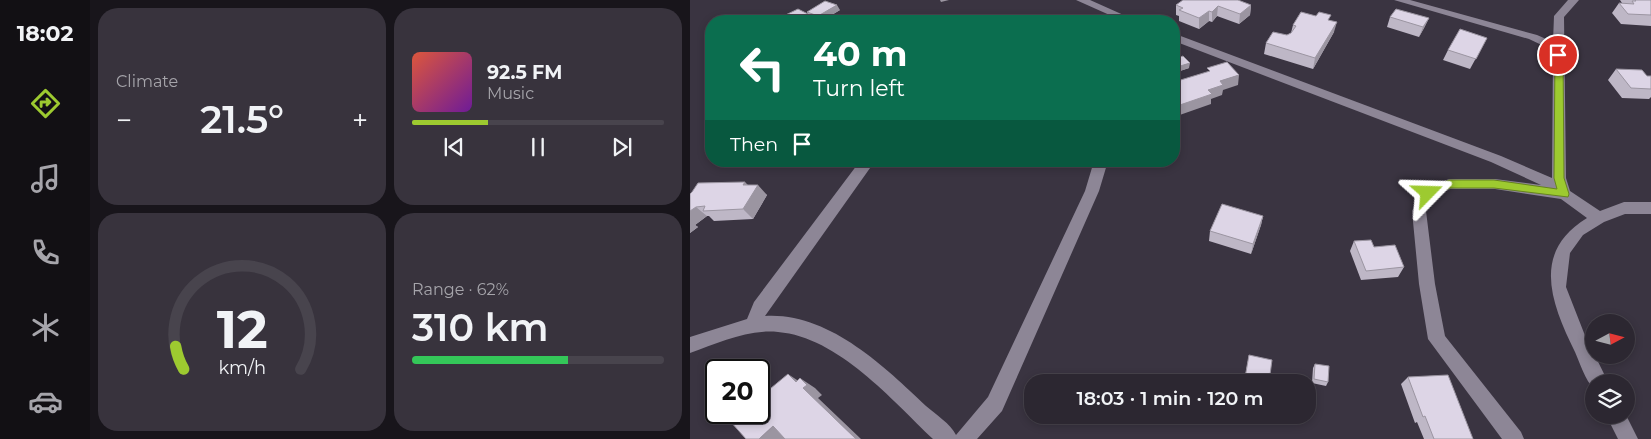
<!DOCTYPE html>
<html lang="en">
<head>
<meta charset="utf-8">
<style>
  :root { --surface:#2c2731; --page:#38333d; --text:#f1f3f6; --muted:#a6a5ab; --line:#48444d; --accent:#9dca30 }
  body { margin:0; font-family:Montserrat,sans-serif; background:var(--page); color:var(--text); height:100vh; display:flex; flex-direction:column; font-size:19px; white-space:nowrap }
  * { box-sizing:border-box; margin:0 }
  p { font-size:16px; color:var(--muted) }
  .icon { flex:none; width:28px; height:28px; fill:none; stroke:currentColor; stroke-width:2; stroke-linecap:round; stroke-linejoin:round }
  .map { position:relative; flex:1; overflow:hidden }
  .drawer { display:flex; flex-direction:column; gap:8px; padding:8px; background:#18151b; width:600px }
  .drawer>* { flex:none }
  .hud { position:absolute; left:15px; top:15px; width:475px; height:152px; border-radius:20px; box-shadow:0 2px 8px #0003,0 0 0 1px var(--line); background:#0b6e4f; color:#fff; overflow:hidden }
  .needle { width:32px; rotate:83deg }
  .buttons { position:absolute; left:895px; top:314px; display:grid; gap:10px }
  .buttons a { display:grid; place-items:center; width:50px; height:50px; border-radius:50%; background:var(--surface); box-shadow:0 2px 8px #0003,0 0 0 1px var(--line); font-size:25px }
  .speed { position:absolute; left:15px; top:359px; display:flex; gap:10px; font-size:25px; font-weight:700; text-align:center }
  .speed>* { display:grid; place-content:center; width:65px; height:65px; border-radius:50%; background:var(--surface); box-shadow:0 2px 8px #0003,0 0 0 1px var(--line); line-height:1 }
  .speed .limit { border:2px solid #111; border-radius:8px; background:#fff; color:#111 }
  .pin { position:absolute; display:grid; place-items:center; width:42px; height:42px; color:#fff; margin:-21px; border:2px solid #fff; border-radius:50%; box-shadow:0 1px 5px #0007 }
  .me { position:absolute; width:55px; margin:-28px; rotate:68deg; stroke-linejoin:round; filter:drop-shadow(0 0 4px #0008) }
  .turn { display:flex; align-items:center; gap:18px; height:105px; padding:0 25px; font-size:22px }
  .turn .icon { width:65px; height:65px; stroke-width:2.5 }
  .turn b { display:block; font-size:35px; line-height:42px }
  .then { display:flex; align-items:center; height:48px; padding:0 25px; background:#0003; gap:10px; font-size:19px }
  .big { font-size:38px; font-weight:600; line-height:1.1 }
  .drawer .card { flex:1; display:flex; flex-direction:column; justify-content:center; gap:8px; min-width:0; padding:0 18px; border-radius:20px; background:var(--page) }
  .drawer .dial { align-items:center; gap:0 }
  .dial svg { height:130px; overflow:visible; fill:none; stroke:var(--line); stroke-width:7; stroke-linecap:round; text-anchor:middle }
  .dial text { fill:var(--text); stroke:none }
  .song { display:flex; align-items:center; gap:15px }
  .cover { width:60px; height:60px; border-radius:8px; background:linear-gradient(135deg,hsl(10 70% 55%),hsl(280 70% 35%)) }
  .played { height:5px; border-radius:2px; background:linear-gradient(90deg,var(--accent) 30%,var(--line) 30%) }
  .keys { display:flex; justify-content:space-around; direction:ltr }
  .heat { display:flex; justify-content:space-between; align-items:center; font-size:28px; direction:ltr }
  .charge { height:8px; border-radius:4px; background:linear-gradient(90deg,#34c759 62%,var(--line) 0) }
  .drawer .tiles { flex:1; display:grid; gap:8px; grid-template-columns:repeat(2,1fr) }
  .trip { position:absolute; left:334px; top:374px; width:292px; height:50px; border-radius:20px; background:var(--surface); box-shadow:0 2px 8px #0003,0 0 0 1px var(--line); font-weight:600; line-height:50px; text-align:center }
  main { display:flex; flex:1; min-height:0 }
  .tab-bar { display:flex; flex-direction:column; width:90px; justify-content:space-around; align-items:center; background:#121014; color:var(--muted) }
  .tab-bar .icon { width:35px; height:35px }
  .tab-bar .on { color:var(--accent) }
  .tab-bar b { font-size:22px; color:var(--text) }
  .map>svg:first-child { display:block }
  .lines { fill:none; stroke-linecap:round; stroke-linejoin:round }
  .minor { fill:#8d8696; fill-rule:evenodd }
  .wall { fill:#beb7c6 }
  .shaded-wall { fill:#9b95a1 }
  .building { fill:#ddd5e6; stroke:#9b95a1 }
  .route { fill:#9dca30; stroke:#66831f }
</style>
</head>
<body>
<main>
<nav class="tab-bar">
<b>18:02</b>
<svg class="icon on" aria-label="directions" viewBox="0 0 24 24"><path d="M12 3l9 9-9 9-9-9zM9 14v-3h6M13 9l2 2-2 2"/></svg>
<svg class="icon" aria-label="music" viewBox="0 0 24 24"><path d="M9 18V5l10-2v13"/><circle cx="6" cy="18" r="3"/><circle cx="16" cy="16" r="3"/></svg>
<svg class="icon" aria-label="phone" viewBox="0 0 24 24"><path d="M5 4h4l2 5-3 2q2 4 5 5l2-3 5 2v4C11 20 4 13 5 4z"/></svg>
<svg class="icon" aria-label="climate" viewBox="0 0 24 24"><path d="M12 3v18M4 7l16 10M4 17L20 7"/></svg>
<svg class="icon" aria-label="car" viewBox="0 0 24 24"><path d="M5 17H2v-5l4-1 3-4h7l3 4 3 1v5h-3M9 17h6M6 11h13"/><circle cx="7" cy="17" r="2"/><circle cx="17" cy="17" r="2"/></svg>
</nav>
<section class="drawer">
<div class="tiles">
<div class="card"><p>Climate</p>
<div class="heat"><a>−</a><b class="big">21.5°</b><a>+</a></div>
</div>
<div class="card">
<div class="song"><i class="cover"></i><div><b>92.5 FM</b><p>Music</p></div></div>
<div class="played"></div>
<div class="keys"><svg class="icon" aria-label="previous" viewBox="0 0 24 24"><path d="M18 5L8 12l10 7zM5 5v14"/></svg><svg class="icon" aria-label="pause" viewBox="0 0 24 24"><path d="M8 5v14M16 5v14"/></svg><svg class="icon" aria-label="next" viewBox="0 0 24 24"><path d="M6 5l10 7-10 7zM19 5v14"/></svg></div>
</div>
<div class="card dial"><svg viewBox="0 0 100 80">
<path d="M14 69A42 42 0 1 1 86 69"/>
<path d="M14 69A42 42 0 0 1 9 55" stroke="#9dca30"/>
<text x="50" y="56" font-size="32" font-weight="700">12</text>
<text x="50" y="72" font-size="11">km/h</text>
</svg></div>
<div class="card"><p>Range · 62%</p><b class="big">310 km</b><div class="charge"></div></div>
</div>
</section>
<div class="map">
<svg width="961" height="439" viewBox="0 0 961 439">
  <rect width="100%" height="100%" fill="#3a3441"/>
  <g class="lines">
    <path class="minor" d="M386 0H400L447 21H433Z
      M704 0H720L847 35 863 42 864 16 878 0H889L874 17 876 178 880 191 910 211 934 202H961V214H935L914 222 893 235 880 253 876 287 894 333 918 382H904V389C895 380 890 363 885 352 861 303 841 252 897 218L871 199 805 189H760L743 197 736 211 745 284 755 336 831 432 834 439H812L738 339 729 284 722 211 733 189 759 179H805L851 185 801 162 484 41V34L488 35 811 156 862 178 863 56 858 48 839 39Z
      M170 161H185L75 316C138 312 194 366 236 406 245 414 261 424 266 435L298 397 395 191 404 161H418L409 191 312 411 287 439H243C202 400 148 337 88 332 58 329 28 343 0 353V337L57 319 64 302Z
      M916 415H936L948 439H928Z"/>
  </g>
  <path class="wall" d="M930 0H961V26L931 24 922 13 929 3H932Z
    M486 5H561L560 15 549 24 527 16 522 22 519 21 509 29 489 21V16L486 15Z
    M150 10 132 21 122 18 124 21H83L118 14 117 12Z
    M700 17 739 18 734 28 729 37 697 27Z
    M640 20 644 32 623 69 574 54 576 43 597 35 601 33 603 25Z
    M797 38 780 69 753 60 758 50Z
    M484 59 499 68 487 72 484 69Z
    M926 69 957 76H961V97L959 99 932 98 918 80Z
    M58 185 77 195 63 219 24 221 19 216H17L5 225 8 227 0 233V194Z
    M573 216 571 225 561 254 519 241 520 231Z
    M664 241 684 247 714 267 708 277 671 280 660 251Z
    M559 355 579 382H554Z
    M625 364 638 382 636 386 622 383 623 368Z
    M718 377 783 439H734L727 422 725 423 711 384Z"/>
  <path class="shaded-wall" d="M250 0H259L251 2Z
    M147 5 150 10 131 21 128 16Z
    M561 5 560 15 549 24 550 14Z
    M528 6 527 16 522 22V12Z
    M519 11V21L509 29V18Z
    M120 15 124 21H109Z
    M739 18 734 28 729 37 733 27Z
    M647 22 644 32 623 69 625 58Z
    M500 63 499 68 487 72V67Z
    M549 75 548 85 533 90 532 95 521 99V104L484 117V107L518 90 530 81Z
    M55 182 64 191 68 185 77 195 63 219 53 209V185Z
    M6 207 17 216 5 225 8 227 0 233V211Z
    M573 216 571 225 561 254 563 244Z
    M98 374 113 384 110 378 125 388 132 395 128 398 171 439H166Z
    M83 426 96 439H69Z"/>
  <path class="building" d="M493 0H548L561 5 550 14 528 6 522 12 519 11 509 18 489 10 493 8 486 5Z
    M945 0H961V15L938 14 929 3 944 4 942 1H946Z
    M135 1 147 5 128 16 117 12Z
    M108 9 120 15 109 21H83Z
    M706 9 739 18 733 27 700 17Z
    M611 12 626 16 629 12 641 15 638 20 647 22 625 58 576 43 583 32 597 35 601 33 606 26 603 25Z
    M770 29 797 38 786 59 758 50Z
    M493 56 500 63 487 67 484 64V59Z
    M537 62 549 75 530 81 533 85 518 90 522 94 484 107V82L520 71 517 68Z
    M926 69 952 70 957 76H961V89L941 88Z
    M55 182 53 185H68L53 209 13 211 15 206 6 207 0 211V194L2 192 8 183Z
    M532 204 573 216 563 244 520 231Z
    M681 240 684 247 705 245 714 267 676 271 664 241Z
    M559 355 582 360 579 382 555 378Z
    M625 364 639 366 638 382 624 379Z
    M98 374 106 382 110 378 117 385 113 388 166 439H95L83 426 69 439H56L40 421 50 412H69V398Z
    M758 375 783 439H744L735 416 733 417 718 377Z"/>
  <path class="route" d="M865 53 873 55 874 178 879 194 878 197 804 188H760L742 196H734V190L759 180H804L867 189 864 178Z"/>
</svg>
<div class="buttons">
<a><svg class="needle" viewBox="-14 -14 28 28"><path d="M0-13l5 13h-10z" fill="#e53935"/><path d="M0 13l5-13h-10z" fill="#a6a5ab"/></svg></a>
<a><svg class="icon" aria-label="layers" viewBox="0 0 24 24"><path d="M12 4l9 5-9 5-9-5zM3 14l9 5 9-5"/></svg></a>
</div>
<div class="speed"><div class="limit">20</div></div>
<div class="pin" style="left:868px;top:55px;background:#d93025"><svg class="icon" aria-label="arrive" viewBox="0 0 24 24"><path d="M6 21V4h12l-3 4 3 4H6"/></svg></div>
<svg class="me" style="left:738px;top:193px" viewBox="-20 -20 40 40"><path d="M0-17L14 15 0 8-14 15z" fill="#9dca30" stroke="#fff" stroke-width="4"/></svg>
<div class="trip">18:03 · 1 min · 120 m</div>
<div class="hud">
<div class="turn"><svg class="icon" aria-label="left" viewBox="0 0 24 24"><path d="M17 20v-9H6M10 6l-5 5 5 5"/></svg><div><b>40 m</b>Turn left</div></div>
<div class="then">Then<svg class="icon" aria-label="arrive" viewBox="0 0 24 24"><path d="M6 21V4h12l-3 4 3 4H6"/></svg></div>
</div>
</div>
</main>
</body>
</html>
